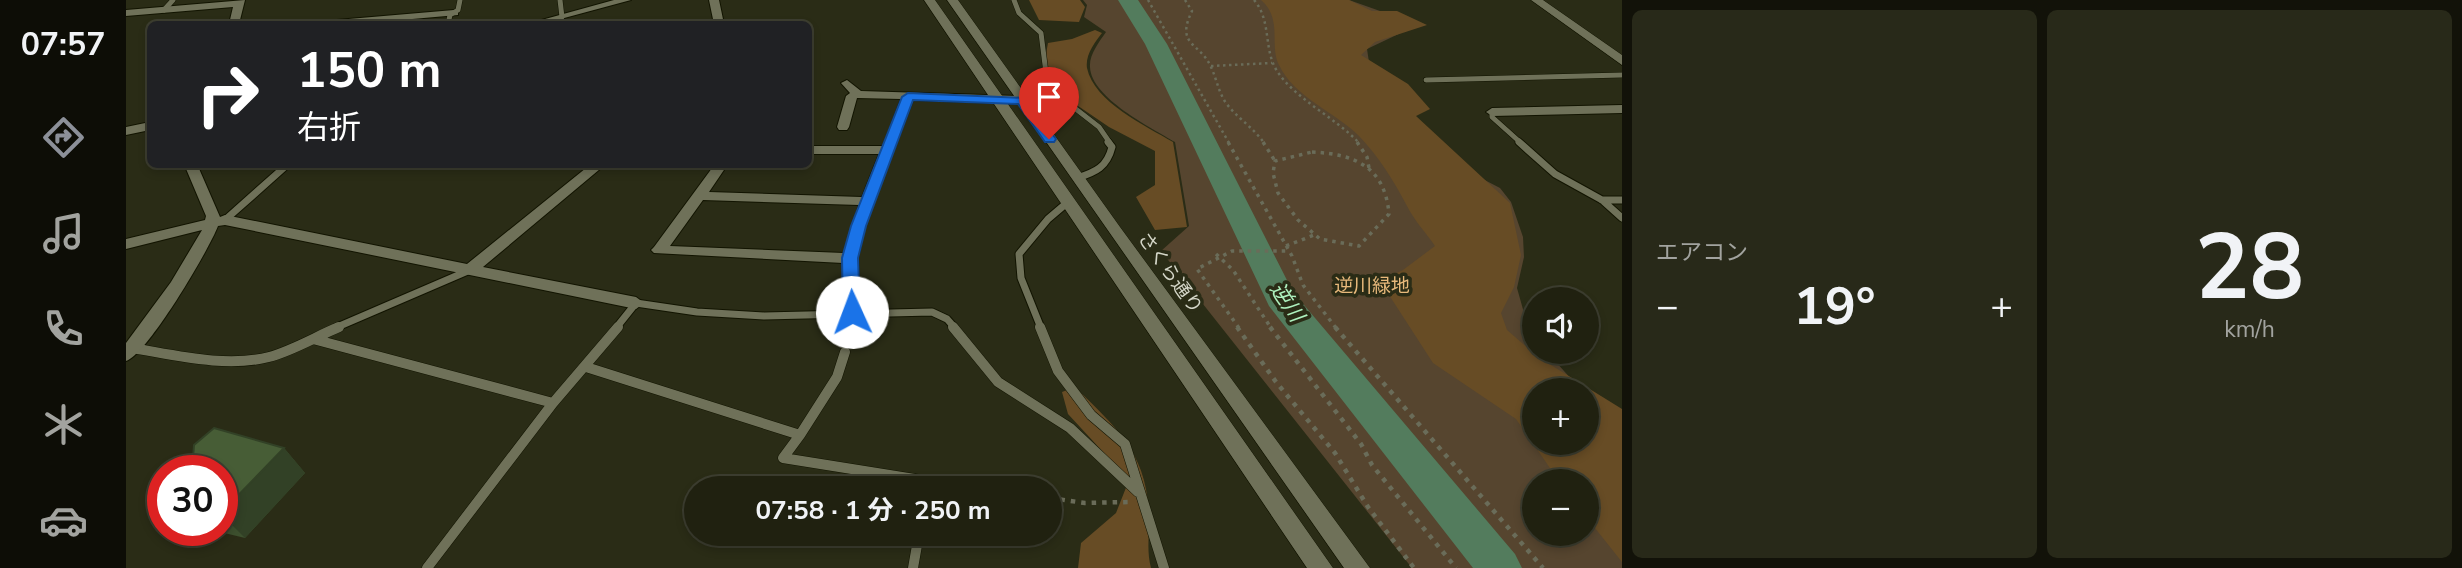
<!DOCTYPE html>
<html lang="ja">
<head>
<meta charset="utf-8">
<style>
  :root { --surface:#202110; --page:#282919; --text:#f1f3f6; --muted:#a2a39f; --line:#3d3e30; --accent:#8c9099 }
  body { margin:0; font-family:"Nunito Sans","Noto Sans JP",sans-serif; background:var(--page); color:var(--text); height:100vh; display:flex; flex-direction:column; font-size:26px; white-space:nowrap }
  * { box-sizing:border-box; margin:0 }
  p { font-size:23px; color:var(--muted) }
  .icon { flex:none; width:38px; height:38px; fill:none; stroke:currentColor; stroke-width:2; stroke-linecap:round; stroke-linejoin:round }
  .map { position:relative; flex:1; overflow:hidden }
  .sheet { display:flex; flex-direction:column; gap:10px; padding:10px; background:#121209; width:840px }
  .sheet>* { flex:none }
  .hud { position:absolute; left:21px; top:21px; width:665px; height:147px; border-radius:10px; box-shadow:0 4px 10px #0003,0 0 0 2px var(--line); background:#202124; color:#fff; overflow:hidden }
  .buttons { position:absolute; left:1396px; top:287px; display:grid; gap:14px }
  .buttons a { display:grid; place-items:center; width:77px; height:77px; border-radius:50%; background:var(--surface); box-shadow:0 4px 10px #0003,0 0 0 2px var(--line); font-size:35px }
  .speed { position:absolute; left:21px; top:455px; display:flex; gap:14px; font-size:35px; font-weight:700; text-align:center }
  .speed>* { display:grid; place-content:center; width:91px; height:91px; border-radius:50%; background:var(--surface); box-shadow:0 4px 10px #0003,0 0 0 2px var(--line); line-height:1 }
  .speed .limit { border:10px solid #d22; background:#fff; color:#111 }
  .pin { position:absolute; display:grid; place-items:center; width:60px; height:60px; color:#fff; margin:-72px -30px; border-radius:50% 50% 50% 0; rotate:-45deg; box-shadow:0 0 7px #0007 }
  .pin .icon { rotate:45deg }
  .me { position:absolute; width:77px; margin:-38px; rotate:358deg; stroke-linejoin:round; filter:drop-shadow(0 0 5px #0008) }
  .turn { display:flex; align-items:center; gap:24px; height:147px; padding:0 35px; font-size:32px }
  .turn .icon { width:91px; height:91px; stroke-width:2.5 }
  .turn b { display:block; font-size:49px; line-height:60px }
  .big { font-size:52px; font-weight:700; line-height:1.1 }
  .sheet .card { flex:1; display:flex; flex-direction:column; justify-content:center; gap:10px; min-width:0; padding:0 24px; border-radius:10px; background:var(--page) }
  .sheet .dial { align-items:center; gap:0 }
  .dial b { font-size:91px; line-height:1 }
  .heat { display:flex; justify-content:space-between; align-items:center; font-size:38px; direction:ltr }
  .sheet .tiles { flex:1; display:grid; gap:10px; grid-template-columns:repeat(2,1fr) }
  .trip { position:absolute; left:558px; top:476px; width:378px; height:70px; border-radius:35px; background:var(--surface); box-shadow:0 4px 10px #0003,0 0 0 2px var(--line); font-weight:700; line-height:70px; text-align:center }
  main { display:flex; flex:1; min-height:0 }
  .tabs { display:flex; flex-direction:column; width:126px; justify-content:space-around; align-items:center; background:#0d0d06; color:var(--muted) }
  .tabs .icon { width:49px; height:49px }
  .tabs .on { color:var(--accent) }
  .tabs b { font-size:32px; color:var(--text) }
  .map>svg:first-child { display:block }
  .green { fill:#56452f; fill-rule:evenodd }
  .forest { fill:#674c25; fill-rule:evenodd }
  .lines { fill:none; stroke-linecap:round; stroke-linejoin:round }
  .river { fill:#537c5d; fill-rule:evenodd }
  .service-far2-casing { stroke:#121401; stroke-width:6 }
  .service-far1-casing { stroke:#121401; stroke-width:9 }
  .service-casing { stroke:#121401; stroke-width:11 }
  .minor-casing { stroke:#121401; stroke-width:2 }
  .tertiary-casing { stroke:#121401; stroke-width:1 }
  .path-far2 { stroke:#6a6c59; stroke-width:2.5; stroke-dasharray:2.5 3.5; stroke-linecap:butt }
  .path-far1 { stroke:#6a6c59; stroke-width:3.5; stroke-dasharray:3.5 5; stroke-linecap:butt }
  .path { stroke:#6a6c59; stroke-width:4.5; stroke-dasharray:4.5 6; stroke-linecap:butt }
  .service-far2 { stroke:#6f7159; stroke-width:5 }
  .service-far1 { stroke:#6f7159; stroke-width:7 }
  .service { stroke:#6f7159; stroke-width:10 }
  .minor { fill:#6f7159; fill-rule:evenodd }
  .tertiary { fill:#6f7159; fill-rule:evenodd }
  .wall { fill:#3d502e }
  .shaded-wall { fill:#324126 }
  .building { fill:#475d36; stroke:#324126; stroke-width:2 }
  .route { fill:#1a73e8; stroke:#114b97; stroke-width:2 }
  .labels { text-anchor:middle; dominant-baseline:central; stroke-width:7; stroke-linejoin:round; paint-order:stroke }
  .street-label { font-size:19px; fill:#d4d6c8; stroke:#2a2c16 }
  .park-label { font-size:19px; fill:#e8b97b; stroke:#2a2c16 }
  .water-label { font-size:21px; font-style:italic; fill:#aff2bf; stroke:#2a2c16 }
</style>
</head>
<body>
<main>
<nav class="tabs">
<b>07:57</b>
<svg class="icon on" aria-label="directions" viewBox="0 0 24 24"><path d="M12 3l9 9-9 9-9-9zM9 14v-3h6M13 9l2 2-2 2"/></svg>
<svg class="icon" aria-label="music" viewBox="0 0 24 24"><path d="M9 18V5l10-2v13"/><circle cx="6" cy="18" r="3"/><circle cx="16" cy="16" r="3"/></svg>
<svg class="icon" aria-label="phone" viewBox="0 0 24 24"><path d="M5 4h4l2 5-3 2q2 4 5 5l2-3 5 2v4C11 20 4 13 5 4z"/></svg>
<svg class="icon" aria-label="climate" viewBox="0 0 24 24"><path d="M12 3v18M4 7l16 10M4 17L20 7"/></svg>
<svg class="icon" aria-label="car" viewBox="0 0 24 24"><path d="M5 17H2v-5l4-1 3-4h7l3 4 3 1v5h-3M9 17h6M6 11h13"/><circle cx="7" cy="17" r="2"/><circle cx="17" cy="17" r="2"/></svg>
</nav>
<div class="map">
<svg width="1496" height="568" viewBox="0 0 1496 568">
  <rect width="100%" height="100%" fill="#2a2c16"/>
  <path class="green" d="M957 0H1223L1254 11 1281 30 1241 49 1243 62 1322 161 1374 188 1385 202 1397 237 1398 257 1391 288 1402 327 1409 336V352H1421L1455 390H1409V443H1461L1496 433V568H1286L1035 251 1063 226 1049 142C1026 128 965 98 964 67 963 55 973 42 980 32L958 17 961 5ZM1409 481H1461V534H1409Z"/>
  <path class="forest" d="M903 0H954L959 7 953 22 913 20Z
    M1135 0H1223L1246 11H1271L1301 25 1249 42 1235 55 1282 84 1304 109 1290 116 1384 203 1395 255 1388 287 1375 313 1381 330 1412 357 1496 409V562L1461 518V481H1433L1390 419 1307 363 1254 281 1277 270 1309 246C1300 233 1288 220 1281 206 1268 181 1253 157 1233 136 1209 112 1168 97 1153 65 1143 45 1157 19 1135 0ZM1409 390H1461V443H1409Z
    M969 30 976 33C969 42 959 55 961 68 968 102 1020 126 1047 142L1061 227 1029 230 1010 197 1029 185V151L983 127 933 93 918 65 922 43 946 39Z
    M949 387C990 428 1020 451 1023 514 1024 533 1020 549 1025 568H952L955 543 990 513 1003 480 942 414 936 392Z"/>
  <g class="lines">
    <path class="river" d="M992 0H1012L1041 44 1167 292 1389 554 1396 568H1347L1143 306 1019 44Z"/>
    <g class="service-far2-casing">
      <path id="service-far2" d="M434 0 436 17
        M888 0 893 13 915 33 921 81 937 99 973 127 984 143
        M38 10 47 0
        M322 24 324 15 332 10 334 0
        M1300 80 1496 75
        M1366 112V117L1395 143"/>
    </g>
    <g class="service-far1-casing">
      <path id="service-far1" d="M1393 142 1429 174 1476 200 1496 218
        M951 178C970 172 981 167 986 147L982 142
        M1476 200H1496
        M99 220 162 164
        M209 328 344 270
        M490 328 510 303 571 312 638 316 806 312 821 319 829 328
        M915 328 895 278 893 254 922 219 942 202"/>
    </g>
    <g class="service-casing">
      <path id="service" d="M827 327 872 382 944 428 1012 492
        M914 327 932 371 965 415 999 444 1038 568
        M187 339 427 403
        M6 348C49 355 100 368 143 357 166 351 191 336 213 327
        M460 367 674 435 711 377 719 352
        M674 435 657 458 801 481 800 488
        M301 568 427 403 492 327
        M787 568 793 534"/>
    </g>
    <g class="minor-casing">
      <path id="minor" d="M119 0 113 24H103L107 7 0 16V10Z
        M488 0H505L416 24H401Z
        M583 0H593L598 24H588Z
        M328 10 332 11V15L229 24H194L199 21Z
        M721 80 735 91 896 96 902 100 896 104 787 100 739 226 732 258 734 312 732 316H720L718 312 717 263 528 253 525 250 528 247 589 164H602L583 192 736 197 753 154H682V146H757L775 99 731 98 723 127 721 130H713L711 127 720 96 724 93 715 83ZM577 200 733 205 718 253 544 246Z
        M1496 105V113L1366 116 1360 112 1366 108Z
        M24 122V130L0 135V127Z
        M58 164H71L94 217 99 215 341 264 465 164H480L357 267 510 297 518 303 510 309 99 225 92 226C83 250 21 355 0 361V343L45 282 76 230 0 249V239L79 220 80 216Z"/>
    </g>
    <g class="tertiary-casing">
      <path id="tertiary" d="M798 0H809L1207 568H1181Z
        M821 0H832L994 227 1244 568H1218Z
        M1405 0H1417L1496 55V65Z"/>
    </g>
    <path class="path-far2" d="M1022 0 1103 143
      M1059 0 1066 11C1049 46 1074 42 1085 67 1091 80 1092 91 1100 103 1111 118 1128 128 1138 143
      M1128 0C1146 21 1137 49 1151 71 1169 99 1210 118 1233 143
      M1085 66 1146 63"/>
    <path class="path-far1" d="M1102 142 1166 256 1177 285 1210 328
      M1137 142 1149 161
      M1231 142 1241 157 1243 168
      M1186 152C1229 154 1259 167 1263 214L1233 246 1194 239 1172 220 1152 193 1147 173 1149 161Z
      M1160 246 1188 235
      M1090 254 1107 270 1145 328
      M1113 328 1071 269 1106 251H1164"/>
    <path class="path" d="M1111 327 1150 382 1209 453 1242 507 1288 568
      M1144 327 1235 444 1246 465 1330 568
      M1209 327 1417 568
      M813 482 856 488
      M924 498 959 503 1003 502"/>
    <use href="#service-far2" class="service-far2"/>
    <use href="#service-far1" class="service-far1"/>
    <use href="#service" class="service"/>
    <use href="#minor" class="minor"/>
    <use href="#tertiary" class="tertiary"/>
  </g>
  <path class="wall" d="M158 448 179 473 119 538 86 530H96V471Z"/>
  <path class="shaded-wall" d="M158 448 179 473 119 538 96 515V512Z"/>
  <path class="building" d="M88 428 158 448 96 512V471H52L67 458 68 445Z"/>
  <path class="route" d="M782 93 900 98 930 139 928 142H919L892 104 787 100 740 226 732 258 734 312 726 317 717 312 716 258 725 226 776 97Z"/>
  <g class="labels">
    <g class="street-label">
      <text transform="translate(1044 273) rotate(54)">さくら通り</text>
    </g>
    <g class="park-label">
      <text x="1246" y="286">逆川緑地</text>
    </g>
    <g class="water-label">
      <text transform="translate(1161 302) rotate(56)">逆川</text>
    </g>
  </g>
</svg>
<div class="buttons">
<a><svg class="icon" aria-label="sound" viewBox="0 0 24 24"><path d="M4 9h4l5-4v14l-5-4H4zM17 9q2 3 0 6"/></svg></a>
<a>+</a>
<a>−</a>
</div>
<div class="speed"><div class="limit">30</div></div>
<div class="pin" style="left:923px;top:139px;background:#d93025"><svg class="icon" aria-label="arrive" viewBox="0 0 24 24"><path d="M6 21V4h12l-3 4 3 4H6"/></svg></div>
<svg class="me" style="left:726px;top:312px" viewBox="-20 -20 40 40"><circle r="19" fill="#fff"/><path d="M0-13L10 11 0 6-10 11z" fill="#1a73e8"/></svg>
<div class="trip">07:58 · 1 分 · 250 m</div>
<div class="hud">
<div class="turn"><svg class="icon" aria-label="right" viewBox="0 0 24 24"><path d="M7 20v-9h11M14 6l5 5-5 5"/></svg><div><b>150 m</b>右折</div></div>
</div>
</div>
<section class="sheet">
<div class="tiles">
<div class="card"><p>エアコン</p>
<div class="heat"><a>−</a><b class="big">19°</b><a>+</a></div>
</div>
<div class="card dial"><b>28</b><p>km/h</p></div>
</div>
</section>
</main>
</body>
</html>
